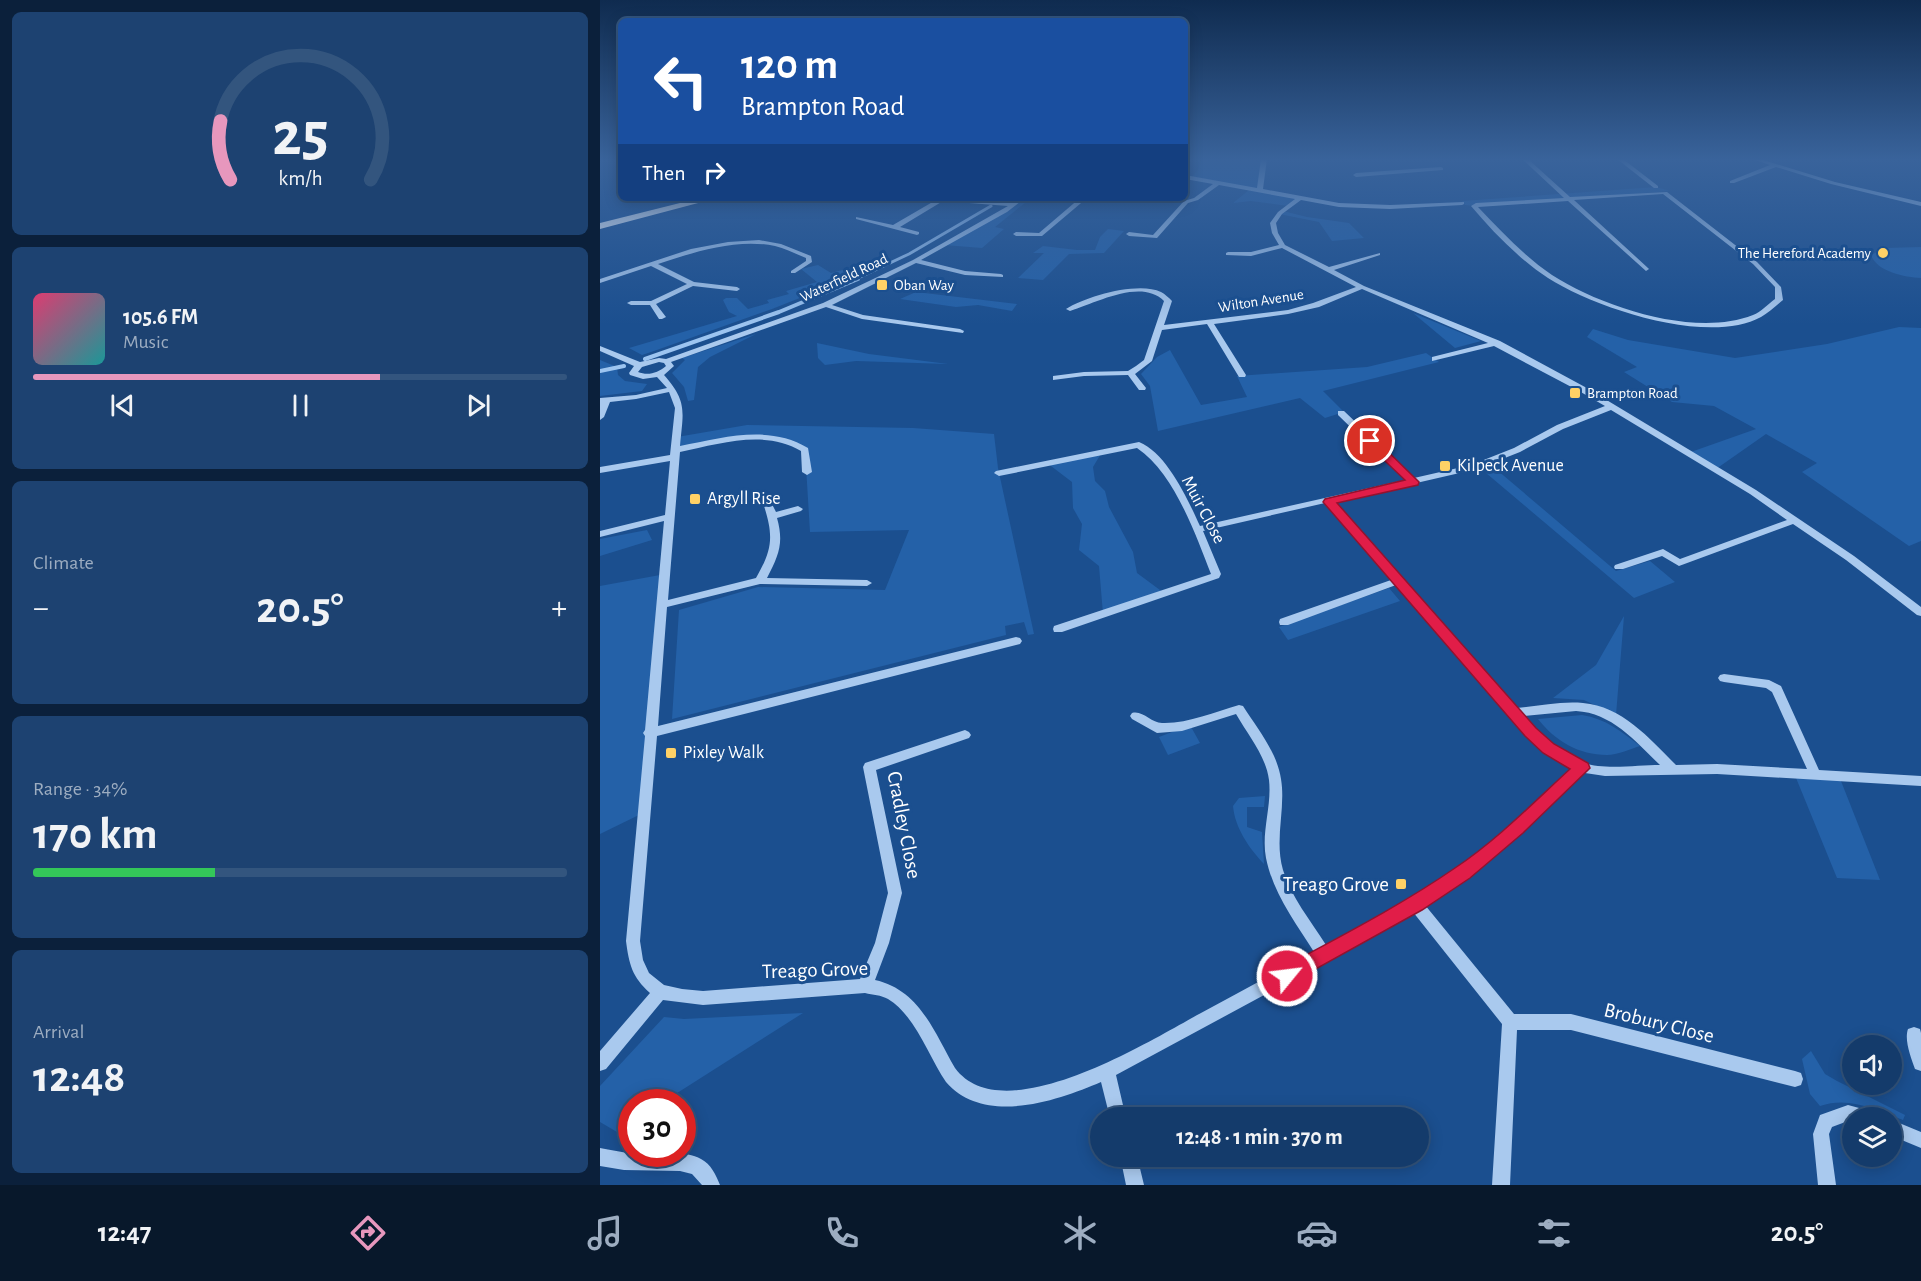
<!DOCTYPE html>
<html lang="en">
<head>
<meta charset="utf-8">
<style>
  :root { --surface:#143b6b; --page:#1d4271; --text:#f1f3f6; --muted:#9dadc1; --line:#33557e; --accent:#e797bd }
  body { margin:0; font-family:"Alegreya Sans",sans-serif; background:var(--page); color:var(--text); height:100vh; display:flex; flex-direction:column; font-size:22px; white-space:nowrap }
  * { box-sizing:border-box; margin:0 }
  p { font-size:20px; color:var(--muted) }
  .icon { flex:none; width:33px; height:33px; fill:none; stroke:currentColor; stroke-width:2; stroke-linecap:round; stroke-linejoin:round }
  .map { position:relative; flex:1; overflow:hidden }
  .drawer { display:flex; flex-direction:column; gap:12px; padding:12px; background:#0b203b; width:600px }
  .drawer>* { flex:none }
  .banner { position:absolute; left:18px; top:18px; width:570px; height:183px; border-radius:9px; box-shadow:0 3px 15px #0003,0 0 0 2px var(--line); background:#1a4fa0; color:#fff; overflow:hidden }
  .controls { position:absolute; left:1242px; top:1035px; display:grid; gap:12px }
  .controls a { display:grid; place-items:center; width:60px; height:60px; border-radius:50%; background:var(--surface); box-shadow:0 3px 15px #0003,0 0 0 2px var(--line); font-size:30px }
  .speed { position:absolute; left:18px; top:1089px; display:flex; gap:12px; font-size:30px; font-weight:700; text-align:center }
  .speed>* { display:grid; place-content:center; width:78px; height:78px; border-radius:50%; background:var(--surface); box-shadow:0 3px 15px #0003,0 0 0 2px var(--line); line-height:1 }
  .speed .limit { border:9px solid #d22; background:#fff; color:#111 }
  .pin { position:absolute; display:grid; place-items:center; width:51px; height:51px; color:#fff; margin:-26px; border:3px solid #fff; border-radius:50%; box-shadow:0 2px 6px #0007 }
  .me { position:absolute; width:66px; margin:-33px; rotate:61deg; stroke-linejoin:round; filter:drop-shadow(0 0 4px #0008) }
  .turn { display:flex; align-items:center; gap:21px; height:126px; padding:0 24px; font-size:27px }
  .turn .icon { width:78px; height:78px; stroke-width:2.5 }
  .turn b { display:block; font-size:42px; line-height:51px }
  .then { display:flex; align-items:center; height:57px; padding:0 24px; background:#0003; gap:12px; font-size:22px }
  .big { font-size:45px; font-weight:600; line-height:1.1 }
  .drawer .card { flex:1; display:flex; flex-direction:column; justify-content:center; gap:9px; min-width:0; padding:0 21px; border-radius:9px; background:var(--page) }
  .drawer .dial { align-items:center; gap:0 }
  .dial svg { height:156px; overflow:visible; fill:none; stroke:var(--line); stroke-width:7; stroke-linecap:round; text-anchor:middle }
  .dial text { fill:var(--text); stroke:none }
  .song { display:flex; align-items:center; gap:18px }
  .cover { width:72px; height:72px; border-radius:9px; background:linear-gradient(135deg,hsl(340 70% 55%),hsl(180 70% 35%)) }
  .played { height:6px; border-radius:3px; background:linear-gradient(90deg,var(--accent) 65%,var(--line) 65%) }
  .keys { display:flex; justify-content:space-around; direction:ltr }
  .heat { display:flex; justify-content:space-between; align-items:center; font-size:33px; direction:ltr }
  .charge { height:9px; border-radius:4px; background:linear-gradient(90deg,#34c759 34%,var(--line) 0) }
  .trip { position:absolute; left:490px; top:1107px; width:339px; height:60px; border-radius:30px; background:var(--surface); box-shadow:0 3px 15px #0003,0 0 0 2px var(--line); font-weight:600; line-height:60px; text-align:center }
  .tabs { display:flex; height:96px; justify-content:space-around; align-items:center; background:#08182b; color:var(--muted) }
  .tabs .icon { width:42px; height:42px }
  .tabs .on { color:var(--accent) }
  .tabs b { font-size:27px; color:var(--text) }
  main { display:flex; flex:1; min-height:0 }
  .map>svg:first-child { display:block }
  .green { fill:#2461a8 }
  .lines { fill:none; stroke-linecap:round; stroke-linejoin:round }
  .stream-far1 { stroke:#9cc4f0; stroke-width:3 }
  .stream { stroke:#9cc4f0; stroke-width:4 }
  .minor { fill:#a9c9ee; fill-rule:evenodd }
  .highway { fill:#fff; fill-rule:evenodd }
  .wall { fill:#245895 }
  .route { fill:#e11d48; stroke:#92132f; stroke-width:1.5 }
  .poi-dot { fill:#ffd166; stroke:#1b4f8f; stroke-width:2 }
  .labels { text-anchor:middle; dominant-baseline:central; stroke-width:6; stroke-linejoin:round; paint-order:stroke }
  .far-poi-label { font-size:15px; fill:#fff; stroke:#1b4f8f; text-anchor:start }
  .far-street-label { font-size:15px; fill:#fff; stroke:#1b4f8f }
  .poi-label { font-size:18px; fill:#fff; stroke:#1b4f8f; text-anchor:start }
  .street-label { font-size:18px; fill:#fff; stroke:#1b4f8f }
  .near-street-label { font-size:21px; fill:#fff; stroke:#1b4f8f }
  .near-poi-label { font-size:21px; fill:#fff; stroke:#1b4f8f; text-anchor:end }
</style>
</head>
<body>
<main>
<section class="drawer">
<div class="card dial"><svg viewBox="0 0 100 80">
<path d="M14 69A42 42 0 1 1 86 69"/>
<path d="M14 69A42 42 0 0 1 9 39" stroke="#e797bd"/>
<text x="50" y="56" font-size="32" font-weight="700">25</text>
<text x="50" y="72" font-size="11">km/h</text>
</svg></div>
<div class="card">
<div class="song"><i class="cover"></i><div><b>105.6 FM</b><p>Music</p></div></div>
<div class="played"></div>
<div class="keys"><svg class="icon" aria-label="previous" viewBox="0 0 24 24"><path d="M18 5L8 12l10 7zM5 5v14"/></svg><svg class="icon" aria-label="pause" viewBox="0 0 24 24"><path d="M8 5v14M16 5v14"/></svg><svg class="icon" aria-label="next" viewBox="0 0 24 24"><path d="M6 5l10 7-10 7zM19 5v14"/></svg></div>
</div>
<div class="card"><p>Climate</p>
<div class="heat"><a>−</a><b class="big">20.5°</b><a>+</a></div>
</div>
<div class="card"><p>Range · 34%</p><b class="big">170 km</b><div class="charge"></div></div>
<div class="card"><p>Arrival</p><b class="big">12:48</b></div>
</section>
<div class="map">
<svg width="1321" height="1185" viewBox="0 0 1321 1185">
  <rect width="100%" height="100%" fill="#1b4f8f"/>
  <path class="green" d="M601 159H664L660 189 699 199 688 206 651 201 633 203 649 190 591 178 598 170Z
    M1056 187 1070 191 874 206 865 205 862 201Z
    M421 198H431L395 227 404 229 382 248 344 245Z
    M683 211 707 217 749 223 764 238 732 241 719 222 679 214Z
    M508 229 524 231 504 253 469 254 443 280 418 278 444 253H433L443 246 477 250H495L500 237Z
    M1321 247V278C1305 277 1277 272 1271 255L1285 248Z
    M269 263 283 265 172 309 54 351 42 355 29 348 137 316 129 312 123 300 126 298H137L148 309 169 303 167 300 189 294 186 291 217 282 201 269 218 265 231 273Z
    M316 292 417 304 412 311 378 305 356 307 300 299Z
    M813 313 881 341 855 348Z
    M1299 327 1321 328V541L1309 546 1202 472 1217 463 1166 434 1116 469 1088 453 1156 429 1114 406 1072 402 1024 372 1037 367 987 337 993 329 1028 340 1135 358 1227 344Z
    M156 334 110 357 98 367 94 400 88 401 84 387 72 373 85 360 82 358Z
    M217 343 269 354 348 364 256 361 225 365 218 358Z
    M570 350 601 405 647 397 637 376 767 367 826 353 839 362 723 391 744 412 725 418 700 398 558 431 550 386 541 374 557 357Z
    M0 360 17 367 18 375 25 381 47 384 42 391 0 396Z
    M147 425 313 428 394 434 398 468 434 634 428 635 424 622 405 626 406 635 72 719 79 610 158 587 285 590 309 530 210 532 205 450C174 424 112 444 75 450L77 437Z
    M502 452 493 467 495 481 505 491 509 507 533 552 537 573 564 593 503 614 499 566 479 550 482 524 473 508 472 482 447 463Z
    M897 470 1016 571 1050 561 1075 582 1034 598 886 473Z
    M47 530 52 540 0 556V539Z
    M60 575 43 813 0 834V586Z
    M789 588 800 601 688 640 679 627Z
    M1024 616 1016 715 984 700 953 698 996 665Z
    M982 715C1006 719 1021 731 1040 746 1030 749 1017 755 1007 755 979 755 955 741 938 719Z
    M590 725 600 743 568 755 559 737Z
    M1194 773 1239 776 1280 880 1237 878Z
    M665 796 664 807H647V827L662 832 664 864C649 848 635 828 633 806L639 798Z
    M203 1013 63 1102H32L31 1122 17 1132 0 1122V1086L64 1017 84 1019Z
    M1211 1051 1225 1074 1237 1081 1305 1115 1303 1120C1275 1110 1250 1096 1220 1106L1210 1094 1202 1059Z"/>
  <g class="lines">
    <path class="stream-far1" d="M399 201 403 198
      M254 280 309 254 391 206"/>
    <path class="stream" d="M45 359 179 312 258 279
      M0 371 24 366"/>
    <path class="minor" d="M661 159H667L663 189 739 203 790 205 864 202V204L862 205 790 209 739 207 701 200 682 214 676 223 678 233 685 245 729 267 780 253V255L734 270 764 286 900 341 985 387 1156 490 1254 556 1321 607V616L1317 615 1246 560 1193 524 1079 566 1062 556 1023 569H1015L1014 567 1015 565 1063 549 1080 559 1187 520 1150 494 1011 410 963 429 920 452 877 469 734 502 917 708C939 706 961 701 983 703 1022 706 1050 739 1076 765L1117 764 1207 769 1172 692 1166 688 1124 682 1120 681 1118 678 1120 675 1124 674 1169 680 1181 686 1219 770 1321 776V786L1117 774 1005 776 985 773 922 832 869 876 825 905 914 1014H971L1195 1071 1201 1073 1203 1079 1201 1085 1195 1087 971 1030H917L910 1185H892L902 1024 813 912 729 960 516 1075 526 1118H510L501 1082C457 1101 384 1126 346 1082 329 1057 315 1015 288 999 281 995 273 995 265 993L103 1005 63 1000 6 1069 0 1071V1051L50 993C32 977 29 964 26 941L45 736 43 733 45 730 64 521 0 537V531L65 515 70 461 0 473V467L70 455 75 408 69 392 36 399 10 402 4 417 0 420V398L36 395 67 388 57 377 43 379 30 375 29 373 34 366 0 351V346L40 362 59 358 66 359 223 303 313 260 408 206 343 201 300 227 319 232V234L317 235 256 219V217L293 225 336 200 328 198H352L412 203 418 198H425L407 212 321 260 365 271 401 274 403 275V277L365 275 316 263 232 305 263 315 360 329 364 331 363 333 262 319 226 307 71 362 74 366 64 375C88 402 83 412 80 446 123 438 168 424 208 448L212 472 207 475 202 472 201 451C164 429 119 444 80 452L68 600 156 578C172 550 174 537 164 506L169 503 172 504 176 512 198 506 203 509 201 511 177 518C184 543 179 555 167 578L267 580 272 583 267 586 160 584 67 607 58 726 416 637 420 638 422 641 420 644 416 645 57 736 40 941 43 960 49 973 64 985 82 989 103 991 260 979 275 943 288 893 263 767 265 763 365 730 369 732 371 735 369 738 276 770 302 893 289 943 275 980C320 990 334 1032 355 1068 403 1133 551 1040 601 1013 639 993 676 972 714 952 695 922 673 893 666 858 661 832 672 806 669 780 666 756 648 735 636 714L582 731 557 733 532 719 530 716 532 713C543 710 551 723 562 723 587 724 614 712 639 705L643 706C657 728 677 752 681 779 686 809 674 839 683 870 691 897 711 921 726 945 771 921 816 898 858 869 899 840 936 803 973 769L945 752 927 735 796 585 688 625H680L679 622 680 619 791 580 725 503 603 531 621 574 619 578 462 632H454L453 629 454 626 611 574C595 533 574 473 537 448L399 476 394 473 396 471 539 442C567 453 588 500 600 526L805 480 738 415V411H744L814 478 871 465 914 448 957 425 1005 406 979 391 894 346 832 361V357L888 343 762 289 719 307 688 314 614 324 646 375 645 377H639L607 324 562 330 552 361 535 374 546 388 545 390H539L528 375 484 376 453 380V376L484 372 528 371 536 366 544 360 564 301C541 278 496 303 470 311L466 309C486 296 539 281 561 292 565 294 569 298 572 301L564 325 688 310 713 303 756 287 682 248 651 256 626 255V253L628 252H651L679 245 672 233 670 223 678 212 695 199 619 185 598 200 588 203 557 238 529 236 526 234 529 232 553 235 584 201 594 198 613 184 585 179V175L657 188ZM59 362 64 363 66 366C58 373 48 376 38 372L42 367ZM976 711C1012 713 1035 741 1060 765 1038 765 1004 770 984 763 960 754 941 735 924 716Z
      M922 159H928L970 197 1067 192 1157 262 1181 287 1183 300C1176 306 1168 313 1161 317 1108 346 995 308 948 278 919 259 893 232 871 206L876 203 964 198ZM1063 194 1153 264 1175 287V299C1168 304 1161 312 1153 315 1095 338 1002 307 952 275 924 256 901 231 878 207L968 201 1046 271 1049 269 1048 268 974 200Z
      M1017 159H1023L1058 186V188H1054Z
      M1152 159H1160L1235 182 1321 202V206L1231 184 1176 167 1134 183H1130V181L1170 165Z
      M841 167 843 168V170L756 177 753 175 756 173Z
      M480 198H487L442 236H416L413 234 416 232 439 233Z
      M159 240 181 244 211 256 212 262 195 273H191V271L206 261V258C196 254 186 249 175 246 136 238 94 252 58 264L94 282 137 287 140 289 137 291 93 286 56 304 66 317 62 319H59L50 305H31L27 303 31 301H51L87 284 51 266 0 283V279L91 249 128 242Z
      M1314 1027 1320 1029 1321 1033V1071L1315 1069C1311 1058 1304 1040 1308 1029Z
      M1248 1105 1274 1112 1276 1118H1252V1122L1248 1121 1232 1127 1229 1134 1236 1185H1218L1213 1134 1220 1115Z
      M1292 1120 1321 1132V1148L1292 1136Z
      M0 1148C10 1150 23 1152 32 1154 54 1156 80 1148 101 1159 111 1164 116 1175 120 1185H102L92 1174 80 1171 24 1170 0 1166Z
      M520 1156H537L544 1185H526Z"/>
    <path class="highway" d="M100 198H117L0 229V223Z"/>
  </g>
  <path class="wall" d="M4 159H21V167L6 163Z"/>
  <linearGradient id="sky" x2="0" y2="1"><stop stop-color="#0f2b4f"/><stop offset="0.49" stop-color="#39639b"/><stop offset="1" stop-color="#39639b" stop-opacity="0"/></linearGradient>
  <rect width="1321" height="325" fill="url(#sky)"/>
  <path class="route" d="M770 437 774 438 819 482 818 485 737 503 936 728 954 744 988 763 990 768 923 833 870 878 822 910 687 985 680 982 677 976 680 969C739 937 800 906 855 868 897 840 933 803 970 769L943 753 925 736 723 502 725 499 805 480 766 443 764 441Z"/>
  <g class="poi-dot">
    <circle cx="1283" cy="253" r="6"/>
    <rect x="276" y="279" width="12" height="12" rx="3"/>
    <rect x="969" y="387" width="12" height="12" rx="3"/>
    <rect x="839" y="460" width="12" height="12" rx="3"/>
    <rect x="89" y="493" width="12" height="12" rx="3"/>
    <rect x="65" y="747" width="12" height="12" rx="3"/>
    <rect x="795" y="878" width="12" height="12" rx="3"/>
  </g>
  <g class="labels">
    <g class="far-poi-label">
      <text x="1271" y="253" text-anchor="end">The Hereford Academy</text>
      <text x="294" y="285">Oban Way</text>
      <text x="987" y="393">Brampton Road</text>
    </g>
    <g class="far-street-label">
      <text transform="translate(244 278) rotate(-25)">Waterfield Road</text>
      <text transform="translate(661 301) rotate(-9)">Wilton Avenue</text>
    </g>
    <g class="poi-label">
      <text x="857" y="466">Kilpeck Avenue</text>
      <text x="107" y="499">Argyll Rise</text>
      <text x="83" y="753">Pixley Walk</text>
    </g>
    <g class="street-label">
      <text transform="translate(603 510) rotate(62)">Muir Close</text>
    </g>
    <g class="near-street-label">
      <text transform="translate(304 825) rotate(79)">Cradley Close</text>
      <text transform="translate(215 970) rotate(-2)">Treago Grove</text>
      <text transform="translate(1059 1023) rotate(14)">Brobury Close</text>
    </g>
    <g class="near-poi-label">
      <text x="789" y="884">Treago Grove</text>
    </g>
  </g>
</svg>
<div class="controls">
<a><svg class="icon" aria-label="sound" viewBox="0 0 24 24"><path d="M4 9h4l5-4v14l-5-4H4zM17 9q2 3 0 6"/></svg></a>
<a><svg class="icon" aria-label="layers" viewBox="0 0 24 24"><path d="M12 4l9 5-9 5-9-5zM3 14l9 5 9-5"/></svg></a>
</div>
<div class="speed"><div class="limit">30</div></div>
<div class="pin" style="left:770px;top:441px;background:#d93025"><svg class="icon" aria-label="arrive" viewBox="0 0 24 24"><path d="M6 21V4h12l-3 4 3 4H6"/></svg></div>
<svg class="me" style="left:687px;top:976px" viewBox="-20 -20 40 40"><circle r="17" fill="#e11d48" stroke="#fff" stroke-width="3"/><path d="M0-11L8 9 0 5-8 9z" fill="#fff"/></svg>
<div class="trip">12:48 · 1 min · 370 m</div>
<div class="banner">
<div class="turn"><svg class="icon" aria-label="left" viewBox="0 0 24 24"><path d="M17 20v-9H6M10 6l-5 5 5 5"/></svg><div><b>120 m</b>Brampton Road</div></div>
<div class="then">Then<svg class="icon" aria-label="right" viewBox="0 0 24 24"><path d="M7 20v-9h11M14 6l5 5-5 5"/></svg></div>
</div>
</div>
</main>
<nav class="tabs">
<b>12:47</b>
<svg class="icon on" aria-label="directions" viewBox="0 0 24 24"><path d="M12 3l9 9-9 9-9-9zM9 14v-3h6M13 9l2 2-2 2"/></svg>
<svg class="icon" aria-label="music" viewBox="0 0 24 24"><path d="M9 18V5l10-2v13"/><circle cx="6" cy="18" r="3"/><circle cx="16" cy="16" r="3"/></svg>
<svg class="icon" aria-label="phone" viewBox="0 0 24 24"><path d="M5 4h4l2 5-3 2q2 4 5 5l2-3 5 2v4C11 20 4 13 5 4z"/></svg>
<svg class="icon" aria-label="climate" viewBox="0 0 24 24"><path d="M12 3v18M4 7l16 10M4 17L20 7"/></svg>
<svg class="icon" aria-label="car" viewBox="0 0 24 24"><path d="M5 17H2v-5l4-1 3-4h7l3 4 3 1v5h-3M9 17h6M6 11h13"/><circle cx="7" cy="17" r="2"/><circle cx="17" cy="17" r="2"/></svg>
<svg class="icon" aria-label="filters" viewBox="0 0 24 24"><path d="M4 7h16M4 17h16"/><circle cx="9" cy="7" r="2"/><circle cx="15" cy="17" r="2"/></svg>
<b>20.5°</b>
</nav>
</body>
</html>
